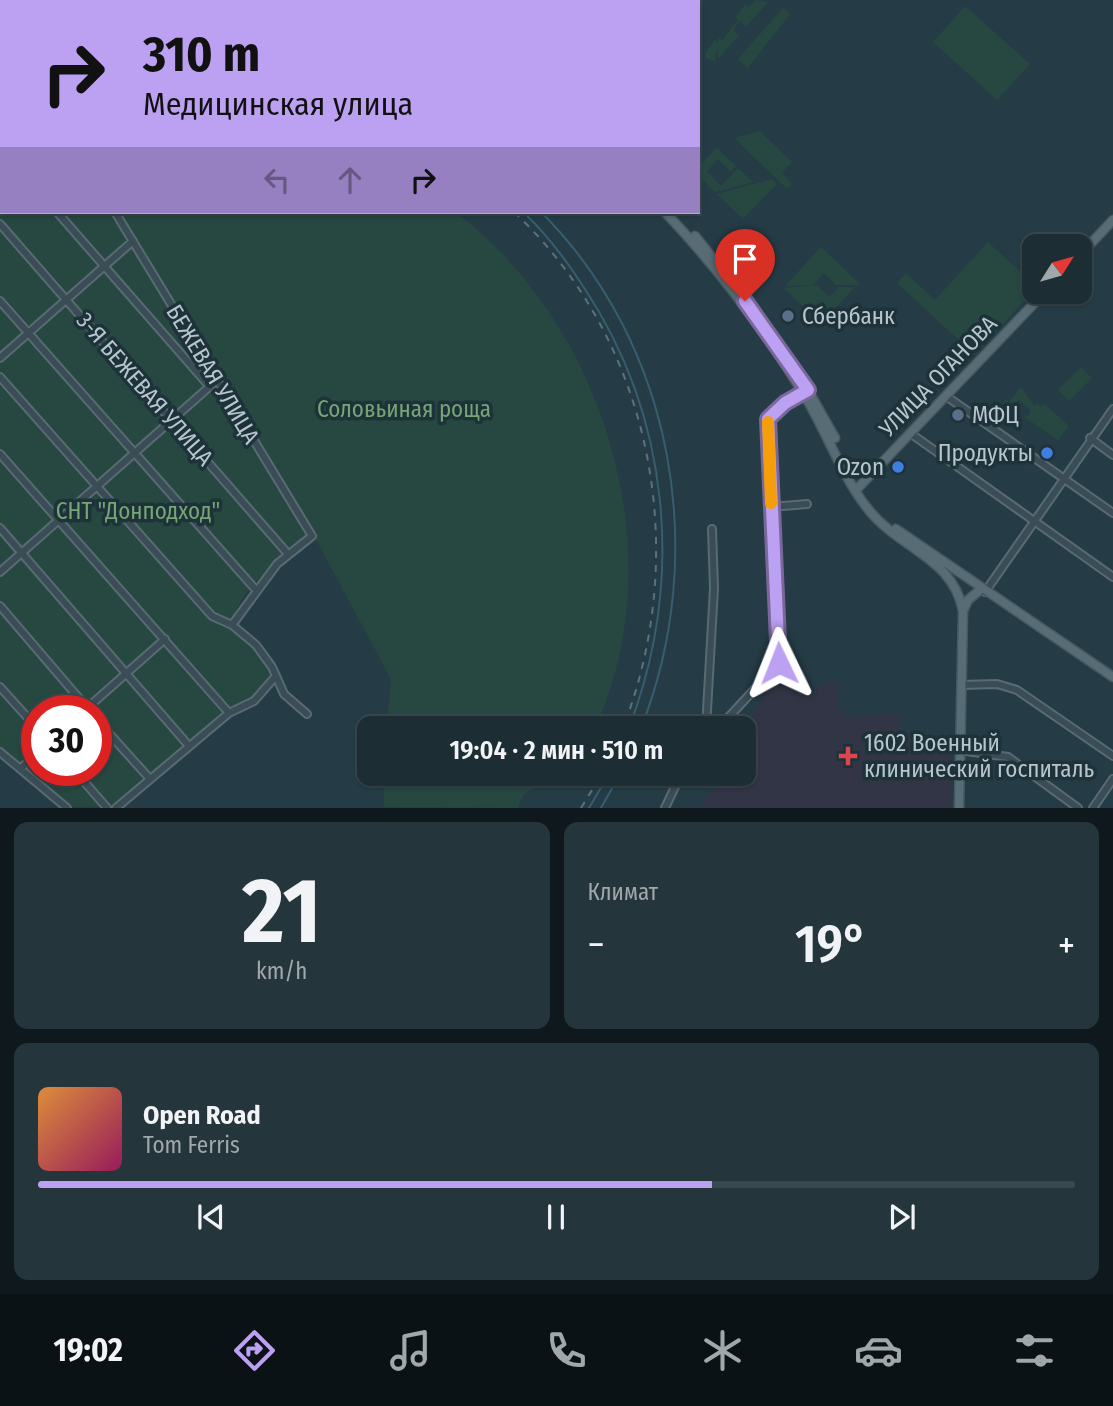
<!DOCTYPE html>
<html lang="ru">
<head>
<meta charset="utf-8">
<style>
  :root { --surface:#1c2d34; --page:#25353c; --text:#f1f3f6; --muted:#a0a8ac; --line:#3a494f; --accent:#bca0f2 }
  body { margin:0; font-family:"Fira Sans Condensed",sans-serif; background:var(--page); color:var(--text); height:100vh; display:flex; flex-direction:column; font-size:26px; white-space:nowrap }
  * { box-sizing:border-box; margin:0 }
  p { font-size:23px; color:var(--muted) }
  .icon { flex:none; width:38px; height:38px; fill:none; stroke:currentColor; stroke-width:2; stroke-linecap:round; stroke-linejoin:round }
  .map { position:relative; height:808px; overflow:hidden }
  .sheet { display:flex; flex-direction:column; gap:14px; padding:14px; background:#0f191d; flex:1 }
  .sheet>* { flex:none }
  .top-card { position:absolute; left:0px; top:0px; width:700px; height:214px; box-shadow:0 2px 5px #0004,0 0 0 2px var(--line); background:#bca0f2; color:#111; overflow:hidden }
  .needle { width:46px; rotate:53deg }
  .fabs { position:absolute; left:1022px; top:234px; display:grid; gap:14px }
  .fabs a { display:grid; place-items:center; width:70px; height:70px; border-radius:14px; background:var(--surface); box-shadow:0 2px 5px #0004,0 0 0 2px var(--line); font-size:35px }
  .speed { position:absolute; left:21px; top:695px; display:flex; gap:14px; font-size:35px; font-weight:700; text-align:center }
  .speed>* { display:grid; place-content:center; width:91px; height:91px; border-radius:50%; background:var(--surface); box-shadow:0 2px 5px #0004,0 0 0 2px var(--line); line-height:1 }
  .speed .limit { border:10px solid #d22; background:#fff; color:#111 }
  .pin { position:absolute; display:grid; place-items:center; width:60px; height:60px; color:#fff; margin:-72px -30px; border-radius:50% 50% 50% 0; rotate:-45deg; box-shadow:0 0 7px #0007 }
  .pin .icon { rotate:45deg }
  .me { position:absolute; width:77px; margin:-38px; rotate:358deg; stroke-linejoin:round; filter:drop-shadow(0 0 5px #0008) }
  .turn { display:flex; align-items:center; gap:24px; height:147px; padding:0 28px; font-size:32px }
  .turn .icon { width:91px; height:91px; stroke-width:2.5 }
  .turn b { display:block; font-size:49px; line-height:60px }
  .lanes { display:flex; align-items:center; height:66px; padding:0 28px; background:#0003; justify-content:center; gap:35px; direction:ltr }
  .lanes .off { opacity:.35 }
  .big { font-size:52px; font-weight:600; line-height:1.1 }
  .sheet .widget { flex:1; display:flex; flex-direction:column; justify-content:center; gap:10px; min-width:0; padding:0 24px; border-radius:14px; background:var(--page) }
  .sheet .dial { align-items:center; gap:0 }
  .dial b { font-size:91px; line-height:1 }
  .song { display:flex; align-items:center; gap:21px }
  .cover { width:84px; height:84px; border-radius:10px; background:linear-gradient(135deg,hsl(30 70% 55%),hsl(330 70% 35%)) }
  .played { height:7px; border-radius:4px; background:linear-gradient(90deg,var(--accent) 65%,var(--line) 65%) }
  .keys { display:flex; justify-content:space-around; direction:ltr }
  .heat { display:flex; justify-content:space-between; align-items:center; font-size:38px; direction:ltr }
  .sheet .tiles { flex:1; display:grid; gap:14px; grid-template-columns:1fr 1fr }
  .widget:last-child { grid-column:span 2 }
  .trip { position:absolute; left:357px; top:716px; width:399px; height:70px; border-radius:14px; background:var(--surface); box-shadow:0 2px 5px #0004,0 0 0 2px var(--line); font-weight:600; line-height:70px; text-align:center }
  .tab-bar { display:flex; height:112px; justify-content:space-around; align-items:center; background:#0b1215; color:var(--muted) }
  .tab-bar .icon { width:49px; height:49px }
  .tab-bar .on { color:var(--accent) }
  .tab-bar b { font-size:32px; color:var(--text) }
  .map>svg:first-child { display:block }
  .medical { fill:#323545 }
  .green { fill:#274741; fill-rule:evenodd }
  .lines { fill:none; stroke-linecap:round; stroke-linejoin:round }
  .stream { stroke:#375d6e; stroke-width:2 }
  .minor-casing { stroke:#586a72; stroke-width:10 }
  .major-casing { stroke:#465961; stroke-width:11 }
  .minor { stroke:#3a4c55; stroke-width:6 }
  .major { stroke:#586c75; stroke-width:8 }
  .rail { stroke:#5b727c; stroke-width:2; stroke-dasharray:7 7; stroke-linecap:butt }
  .route-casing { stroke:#7a689d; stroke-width:18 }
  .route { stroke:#bca0f2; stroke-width:12 }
  .slow { stroke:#f59e0b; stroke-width:12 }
  .service-dot { fill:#5c6f8a; stroke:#1e323a; stroke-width:2.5 }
  .shop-dot { fill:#3f7fe0; stroke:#1e323a; stroke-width:2.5 }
  .health-dot { fill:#e0444e; stroke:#1e323a; stroke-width:2.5 }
  .labels { text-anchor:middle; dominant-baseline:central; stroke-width:7; stroke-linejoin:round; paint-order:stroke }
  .poi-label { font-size:23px; fill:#b7c6ce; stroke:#1e323a; text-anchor:start }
  .street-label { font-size:23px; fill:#b7c6ce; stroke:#1e323a }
  .park-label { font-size:23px; fill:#76a673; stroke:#1e323a }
</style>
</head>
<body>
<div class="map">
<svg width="1113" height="808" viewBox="0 0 1113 808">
  <rect width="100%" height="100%" fill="#253c46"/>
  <path class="medical" d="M839 682 837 709 843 708 844 717 898 713 900 736 952 737V807H700L725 774H744V738L767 686 802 685 812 694 822 683Z"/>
  <path class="green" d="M755 0 768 2 746 27 740 21 733 30 739 35 718 59 717 48 715 61 706 58 705 53 716 39 718 44V37L722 40 738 20 735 17 745 5 749 7Z
    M965 6 1030 64 997 100 933 42Z
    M783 8 790 14 748 68 738 59Z
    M760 131 792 162 782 173 792 184 787 189 734 138Z
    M717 148 736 166 731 172 718 159 707 171 721 186 738 168 753 182 715 192 698 175V167Z
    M0 150 2 212H455C605 324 675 556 595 728H387L391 679 314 536C283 559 239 586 231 626 247 637 270 656 270 677L254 697 114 807H69L0 750ZM37 710H96V770H37Z
    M772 179 777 184 743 219 717 194Z
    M988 242 1034 284V290L975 355 897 283 906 273 935 300Z
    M821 247 860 284V285H836L824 273 813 285 785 286Z
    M817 285 829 297 839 287H855L820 324 784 288Z
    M1081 367 1092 378 1069 401 1058 390Z
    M1021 387 1034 406 1038 403 1041 407 1045 404 1069 426 1058 440 1020 414 1027 416 1031 411 1019 399 1013 406 1018 413 1005 404 1006 399 1009 402Z
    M384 774H555L523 795 518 808 384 807Z"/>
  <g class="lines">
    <path class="stream" d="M523 212C546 233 566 260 583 286 671 418 685 581 629 728
      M541 212C674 345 710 554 641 728
      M589 808 609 774
      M601 808 620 774"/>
    <g class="minor-casing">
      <path id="minor" d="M0 149H2
        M0 194H2
        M57 212 210 387
        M115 212 312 536 277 564 232 625
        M0 224 288 554
        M0 301 256 590
        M0 358 133 241
        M0 377 212 616 232 625 256 645 272 667 284 694 307 714
        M946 396 1113 513
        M910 433 1113 577
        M1090 438 1113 455
        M0 454 229 713
        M771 507 807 504
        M0 528 189 746
        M0 572 217 380
        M985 592 1113 409
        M0 606 89 710
        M961 685 997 684 1017 690 1113 756
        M0 687 37 728
        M85 710 165 639
        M96 719 150 779
        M706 728 714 588 712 529
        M707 728 725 721 779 663 768 420 803 393
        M960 750 1008 757 1078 808
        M0 752 67 808
        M20 769 37 754
        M74 770 107 808
        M116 808 229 713 254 701 275 677
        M665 808 681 774
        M1093 808 1113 779"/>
    </g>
    <g class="major-casing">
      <path id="major" d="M399 0 403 2
        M412 0 416 2
        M665 212C716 266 764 329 803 393 826 430 841 475 868 509 899 549 953 557 963 611L959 808
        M695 236 722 270
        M1080 255 1113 220
        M805 385 835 438
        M856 490 1045 292
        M896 529 1113 677
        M963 611 968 600 981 589"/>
    </g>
    <use href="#minor" class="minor"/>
    <use href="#major" class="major"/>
    <path class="rail" d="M0 117 2 116
      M514 212C654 343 691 553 623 728
      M581 808 602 774"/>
  </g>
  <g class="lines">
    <g class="route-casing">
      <path id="route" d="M745 301 808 390 785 403 768 419 779 663"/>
    </g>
    <use href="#route" class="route"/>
    <path class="slow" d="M768 422 771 503"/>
  </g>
  <g class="service-dot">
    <circle cx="788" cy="316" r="7"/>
    <circle cx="958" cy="415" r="7"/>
  </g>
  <g class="shop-dot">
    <circle cx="1047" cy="453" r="7"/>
    <circle cx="898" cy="467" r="7"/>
  </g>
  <path class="health-dot" d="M844.5 745.5h7v7h7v7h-7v7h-7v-7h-7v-7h7z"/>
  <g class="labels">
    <g class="poi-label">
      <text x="802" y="316">Сбербанк</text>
      <text x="972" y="415">МФЦ</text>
      <text x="1033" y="453" text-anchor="end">Продукты</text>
      <text x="884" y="467" text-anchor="end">Ozon</text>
      <text x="864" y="743">1602 Военный<tspan x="864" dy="26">клинический госпиталь</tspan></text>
    </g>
    <g class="street-label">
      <text transform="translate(213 374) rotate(59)">БЕЖЕВАЯ УЛИЦА</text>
      <text transform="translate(938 376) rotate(-46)">УЛИЦА ОГАНОВА</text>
      <text transform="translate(145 389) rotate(49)">3-Я БЕЖЕВАЯ УЛИЦА</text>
    </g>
    <g class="park-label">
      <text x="404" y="409">Соловьиная роща</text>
      <text x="138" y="511">СНТ "Донподход"</text>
    </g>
  </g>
</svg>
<div class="fabs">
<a><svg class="needle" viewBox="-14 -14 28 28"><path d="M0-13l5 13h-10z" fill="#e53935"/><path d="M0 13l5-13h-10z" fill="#a0a8ac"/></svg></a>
</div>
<div class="speed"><div class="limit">30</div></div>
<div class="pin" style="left:745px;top:301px;background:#d93025"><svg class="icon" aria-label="arrive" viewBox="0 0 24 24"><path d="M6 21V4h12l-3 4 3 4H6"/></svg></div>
<svg class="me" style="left:779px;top:663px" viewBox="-20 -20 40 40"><path d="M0-17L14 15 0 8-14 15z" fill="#bca0f2" stroke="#fff" stroke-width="4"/></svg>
<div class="trip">19:04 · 2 мин · 510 m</div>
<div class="top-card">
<div class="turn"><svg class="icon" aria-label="right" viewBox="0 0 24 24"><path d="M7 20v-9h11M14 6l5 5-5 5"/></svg><div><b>310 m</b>Медицинская улица</div></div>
<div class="lanes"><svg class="icon off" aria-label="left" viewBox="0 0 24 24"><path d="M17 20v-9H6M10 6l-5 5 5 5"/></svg><svg class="icon off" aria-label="ahead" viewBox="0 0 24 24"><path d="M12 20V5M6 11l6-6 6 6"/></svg><svg class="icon" aria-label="right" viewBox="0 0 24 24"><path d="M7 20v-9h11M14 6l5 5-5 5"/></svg></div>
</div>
</div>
<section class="sheet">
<div class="tiles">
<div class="widget dial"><b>21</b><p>km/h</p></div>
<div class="widget"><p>Климат</p>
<div class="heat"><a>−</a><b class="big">19°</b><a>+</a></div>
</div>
<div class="widget">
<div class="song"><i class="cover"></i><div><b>Open Road</b><p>Tom Ferris</p></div></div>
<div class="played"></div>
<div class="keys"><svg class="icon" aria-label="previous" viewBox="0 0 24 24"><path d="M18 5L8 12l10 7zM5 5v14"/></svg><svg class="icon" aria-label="pause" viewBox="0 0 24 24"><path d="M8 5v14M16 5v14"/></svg><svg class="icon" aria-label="next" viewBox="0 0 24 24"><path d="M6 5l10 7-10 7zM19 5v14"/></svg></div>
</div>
</div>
</section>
<nav class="tab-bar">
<b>19:02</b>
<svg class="icon on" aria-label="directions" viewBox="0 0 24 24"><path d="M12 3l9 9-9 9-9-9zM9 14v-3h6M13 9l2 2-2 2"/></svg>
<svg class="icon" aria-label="music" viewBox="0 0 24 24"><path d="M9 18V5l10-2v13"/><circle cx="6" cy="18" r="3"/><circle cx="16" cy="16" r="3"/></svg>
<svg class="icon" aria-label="phone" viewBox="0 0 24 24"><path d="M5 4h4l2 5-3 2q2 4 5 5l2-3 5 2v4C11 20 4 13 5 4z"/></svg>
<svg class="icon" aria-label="climate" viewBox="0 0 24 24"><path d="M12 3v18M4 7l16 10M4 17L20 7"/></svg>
<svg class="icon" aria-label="car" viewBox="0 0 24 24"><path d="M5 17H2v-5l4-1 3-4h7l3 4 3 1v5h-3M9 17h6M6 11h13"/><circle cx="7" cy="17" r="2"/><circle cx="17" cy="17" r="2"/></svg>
<svg class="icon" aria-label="filters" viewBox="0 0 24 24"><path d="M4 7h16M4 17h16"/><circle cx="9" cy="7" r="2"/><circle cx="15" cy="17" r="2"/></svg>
</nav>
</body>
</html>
